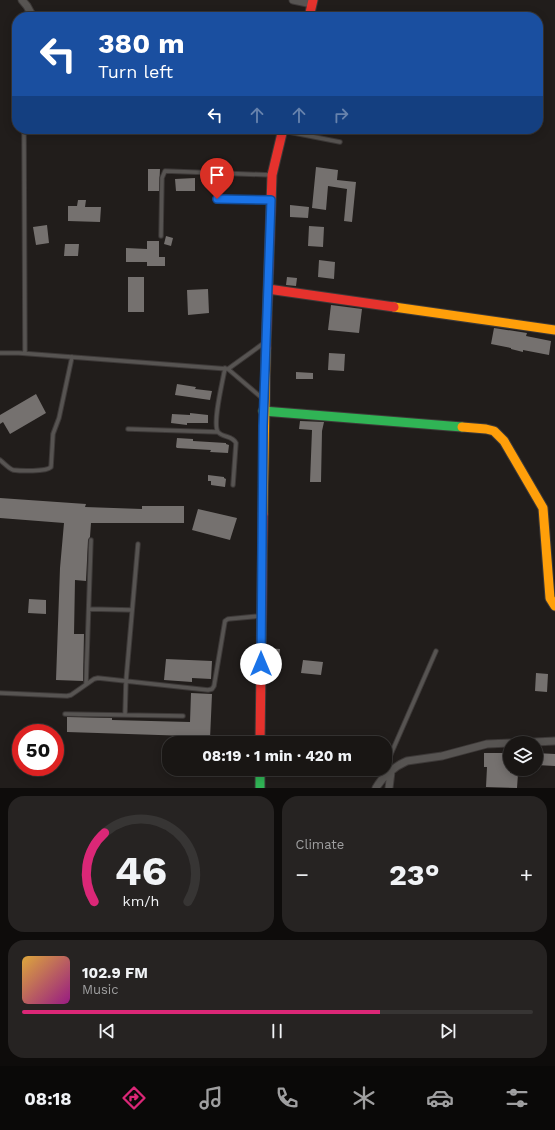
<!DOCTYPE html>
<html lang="en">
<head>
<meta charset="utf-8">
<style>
  :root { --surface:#191614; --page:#262322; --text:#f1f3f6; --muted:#9f9fa0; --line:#373534; --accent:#db2777 }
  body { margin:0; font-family:"Work Sans",sans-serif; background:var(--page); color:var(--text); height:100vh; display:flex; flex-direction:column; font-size:15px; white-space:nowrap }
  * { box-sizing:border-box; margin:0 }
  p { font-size:13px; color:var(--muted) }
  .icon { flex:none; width:22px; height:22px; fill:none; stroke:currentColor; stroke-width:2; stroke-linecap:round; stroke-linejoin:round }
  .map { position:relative; height:788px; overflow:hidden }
  .drawer { display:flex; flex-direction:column; gap:8px; padding:8px; background:#0e0c0b; flex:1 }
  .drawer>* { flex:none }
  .top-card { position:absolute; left:12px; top:12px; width:531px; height:122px; border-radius:16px; box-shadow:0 2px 10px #0003,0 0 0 1px var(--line); background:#1a4fa0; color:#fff; overflow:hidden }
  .buttons { position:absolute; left:503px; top:736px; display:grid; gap:8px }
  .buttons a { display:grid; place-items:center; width:40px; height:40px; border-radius:50%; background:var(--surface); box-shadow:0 2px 10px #0003,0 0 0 1px var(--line); font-size:20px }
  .speed { position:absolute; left:12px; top:724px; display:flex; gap:8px; font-size:20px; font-weight:700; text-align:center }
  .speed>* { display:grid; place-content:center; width:52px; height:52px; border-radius:50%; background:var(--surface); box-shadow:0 2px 10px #0003,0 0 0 1px var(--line); line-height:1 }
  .speed .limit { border:6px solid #d22; background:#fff; color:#111 }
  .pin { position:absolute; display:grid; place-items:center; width:34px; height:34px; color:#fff; margin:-41px -17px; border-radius:50% 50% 50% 0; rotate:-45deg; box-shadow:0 0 4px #0007 }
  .pin .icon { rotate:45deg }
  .me { position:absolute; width:44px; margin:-22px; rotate:0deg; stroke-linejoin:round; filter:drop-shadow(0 0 3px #0008) }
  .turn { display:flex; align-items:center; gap:14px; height:84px; padding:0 20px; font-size:18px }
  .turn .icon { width:52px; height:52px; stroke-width:2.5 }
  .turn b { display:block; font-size:28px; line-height:34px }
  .lanes { display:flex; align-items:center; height:38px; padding:0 20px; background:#0003; justify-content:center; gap:20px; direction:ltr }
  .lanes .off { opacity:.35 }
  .big { font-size:30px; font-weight:700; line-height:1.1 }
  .drawer .widget { flex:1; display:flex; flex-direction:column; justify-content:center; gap:6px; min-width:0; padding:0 14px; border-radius:16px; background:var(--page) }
  .drawer .dial { align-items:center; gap:0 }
  .dial svg { height:104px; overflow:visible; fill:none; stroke:var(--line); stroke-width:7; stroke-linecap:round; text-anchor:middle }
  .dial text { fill:var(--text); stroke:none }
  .song { display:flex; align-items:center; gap:12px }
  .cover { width:48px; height:48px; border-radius:6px; background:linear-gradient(135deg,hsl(40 70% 55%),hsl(310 70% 35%)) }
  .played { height:4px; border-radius:2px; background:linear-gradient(90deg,var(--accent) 70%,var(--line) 70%) }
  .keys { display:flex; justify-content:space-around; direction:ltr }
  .heat { display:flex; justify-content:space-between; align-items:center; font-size:22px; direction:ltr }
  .drawer .tiles { flex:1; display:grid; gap:8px; grid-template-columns:1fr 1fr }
  .widget:last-child { grid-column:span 2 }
  .trip { position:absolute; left:162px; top:736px; width:230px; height:40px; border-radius:16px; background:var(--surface); box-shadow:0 2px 10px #0003,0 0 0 1px var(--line); font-weight:700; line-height:40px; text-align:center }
  .tab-bar { display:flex; height:64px; justify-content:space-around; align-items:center; background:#0a0908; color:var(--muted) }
  .tab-bar .icon { width:28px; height:28px }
  .tab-bar .selected { color:var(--accent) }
  .tab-bar b { font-size:18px; color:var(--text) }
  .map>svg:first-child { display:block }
  .building { fill:#75716f }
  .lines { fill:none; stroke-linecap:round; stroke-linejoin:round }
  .lane-casing { stroke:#3d3938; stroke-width:5.5 }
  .street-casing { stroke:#3d3938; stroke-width:9 }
  .fast-casing { stroke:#3d3938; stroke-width:11 }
  .slow-casing { stroke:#3d3938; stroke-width:11 }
  .jam-casing { stroke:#3d3938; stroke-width:11 }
  .lane { stroke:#575452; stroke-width:3.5 }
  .street { stroke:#575452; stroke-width:7 }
  .fast { stroke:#30b455; stroke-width:9 }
  .slow { stroke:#ff9f0a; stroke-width:9 }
  .jam { stroke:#e5322d; stroke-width:9 }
  .route-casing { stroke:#114b97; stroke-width:10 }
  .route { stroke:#1a73e8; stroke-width:7 }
</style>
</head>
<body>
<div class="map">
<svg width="555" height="788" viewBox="0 0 555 788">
  <rect width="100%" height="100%" fill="#211d1b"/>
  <path class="building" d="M316 167 338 170 337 180 356 182 352 222 344 221 347 189 328 186 326 210 312 208Z
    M148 169H160L159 191H148Z
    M195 178V191H176L175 179Z
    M78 200H86L85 207H101L100 222 68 221V206H77Z
    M290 205 309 207 308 218 290 217Z
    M47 225 49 243 36 245 33 227Z
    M309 226 324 227 323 247 308 246Z
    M166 236 173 238 171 246 164 244Z
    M147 241H159V257H165V266H147V262H126V248L147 249Z
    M65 244H79L78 256H64Z
    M319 260 335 262 334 279 318 277Z
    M128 277H144V312H128Z
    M287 277 297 278 296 286 286 285Z
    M208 289 209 313 188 315 187 290Z
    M331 305 362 309 359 333 328 330Z
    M494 328 527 333 526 336 551 341 549 355 523 350V352L511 349V348L491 344Z
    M329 353 345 354 344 371 328 370Z
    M296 372 313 373V379H296Z
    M177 384 196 387 195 389 212 391 210 400 175 395Z
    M36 394 46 413 10 434 3 422 0 424V415Z
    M190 413 208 415V423H187V425L171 423 172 414 190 415Z
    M300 421 324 422 322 431 321 482H310L312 430 299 429Z
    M177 438 193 439V441L226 443V444L229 445 228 453 210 452 211 450 177 448 176 447Z
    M208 475 224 477V478L226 479 225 487 211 485V481H208Z
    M0 498 86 504 85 507 142 509V506H184V523H91L90 537 88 540 86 581 75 580 74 634H84L83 681 56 680 60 568 64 523 0 518Z
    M198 509 237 518 230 540 192 530Z
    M29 599 46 600V614L28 613Z
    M268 648 280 649 279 664 267 663Z
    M166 659 212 661 211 679 192 678V682L164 680Z
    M303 660 323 662 321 675 301 673Z
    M536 673 548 674 547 692 535 691Z
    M191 693 212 694 210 739 189 738V736L67 732V717L112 718V720L190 722Z
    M484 753H510V773L518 774 517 788 486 787 487 767H484Z
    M536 753 555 754V766L536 765Z"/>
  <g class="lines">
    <g class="lane-casing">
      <path id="lane" d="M284 131 340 142
        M24 132 25 353
        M217 199 270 200
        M161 236 162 178 165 171 271 175
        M0 353H19L228 369 264 343
        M225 368C223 380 212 424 218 432 223 438 232 435 236 443L233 485
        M228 369 262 398
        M128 429 218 432
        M0 460C4 463 8 468 13 470 20 471 46 472 51 467L53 434 59 418 72 357
        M89 609 132 610
        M86 684 91 540
        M0 693 67 696 71 695 94 679 98 678 208 690 212 689 214 686 225 621 228 619 260 616
        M65 714 183 716
        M125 715 126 681 138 544
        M386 775 385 769 387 763 436 651"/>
    </g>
    <g class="street-casing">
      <path id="street" d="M22 0 27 6 33 17
        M293 0 312 4
        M515 743 555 741
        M376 788C382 777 395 766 407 761L442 756 487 744 510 743
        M389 788 391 772"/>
    </g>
    <g class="fast-casing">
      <path id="fast" d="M263 411 462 427
        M260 769V788"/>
    </g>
    <g class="slow-casing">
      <path id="slow" d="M394 307 555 330
        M462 427 486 429 494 431 504 441 543 508 550 598 555 606
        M263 514 266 348"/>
    </g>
    <g class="jam-casing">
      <path id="jam" d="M309 17 313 0
        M268 289 394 307
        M266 348 272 175 283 129
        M260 743 263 514"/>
    </g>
    <use href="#lane" class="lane"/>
    <use href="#street" class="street"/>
    <use href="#fast" class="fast"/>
    <use href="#slow" class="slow"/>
    <use href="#jam" class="jam"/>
  </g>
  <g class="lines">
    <g class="route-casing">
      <path id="route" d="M217 199 271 200 263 426 261 664"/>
    </g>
    <use href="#route" class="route"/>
  </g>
</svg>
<div class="buttons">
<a><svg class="icon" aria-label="layers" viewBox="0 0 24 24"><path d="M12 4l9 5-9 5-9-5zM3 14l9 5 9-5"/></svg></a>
</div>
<div class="speed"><div class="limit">50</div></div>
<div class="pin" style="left:217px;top:199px;background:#d93025"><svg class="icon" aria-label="arrive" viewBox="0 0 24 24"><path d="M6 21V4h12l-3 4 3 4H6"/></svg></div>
<svg class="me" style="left:261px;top:664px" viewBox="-20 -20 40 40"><circle r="19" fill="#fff"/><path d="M0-13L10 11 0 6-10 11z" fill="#1a73e8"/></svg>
<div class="trip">08:19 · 1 min · 420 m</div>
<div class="top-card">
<div class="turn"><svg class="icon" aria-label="left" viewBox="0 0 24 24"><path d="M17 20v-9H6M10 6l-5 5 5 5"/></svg><div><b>380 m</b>Turn left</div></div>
<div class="lanes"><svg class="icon" aria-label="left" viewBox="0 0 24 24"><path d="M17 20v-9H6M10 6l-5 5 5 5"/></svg><svg class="icon off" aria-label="ahead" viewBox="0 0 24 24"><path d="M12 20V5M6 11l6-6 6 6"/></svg><svg class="icon off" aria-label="ahead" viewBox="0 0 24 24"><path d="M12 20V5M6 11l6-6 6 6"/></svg><svg class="icon off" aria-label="right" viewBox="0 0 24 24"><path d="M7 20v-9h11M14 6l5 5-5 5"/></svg></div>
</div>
</div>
<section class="drawer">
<div class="tiles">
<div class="widget dial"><svg viewBox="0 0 100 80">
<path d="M14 69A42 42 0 1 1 86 69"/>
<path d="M14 69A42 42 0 0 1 22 16" stroke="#db2777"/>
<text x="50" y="56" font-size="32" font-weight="700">46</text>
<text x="50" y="72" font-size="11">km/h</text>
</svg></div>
<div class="widget"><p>Climate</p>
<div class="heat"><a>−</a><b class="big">23°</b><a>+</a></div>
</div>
<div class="widget">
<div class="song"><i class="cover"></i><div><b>102.9 FM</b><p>Music</p></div></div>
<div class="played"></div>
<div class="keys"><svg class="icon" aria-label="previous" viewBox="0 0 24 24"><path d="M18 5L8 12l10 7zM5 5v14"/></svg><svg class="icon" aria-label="pause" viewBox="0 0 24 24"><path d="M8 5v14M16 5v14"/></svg><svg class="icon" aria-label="next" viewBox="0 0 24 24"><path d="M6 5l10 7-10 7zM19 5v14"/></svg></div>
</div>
</div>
</section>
<nav class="tab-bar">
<b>08:18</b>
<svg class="icon selected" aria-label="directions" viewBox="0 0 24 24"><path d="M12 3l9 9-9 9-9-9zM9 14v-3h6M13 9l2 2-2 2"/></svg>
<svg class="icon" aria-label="music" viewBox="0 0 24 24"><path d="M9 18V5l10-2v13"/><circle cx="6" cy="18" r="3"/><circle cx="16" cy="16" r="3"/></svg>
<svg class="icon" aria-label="phone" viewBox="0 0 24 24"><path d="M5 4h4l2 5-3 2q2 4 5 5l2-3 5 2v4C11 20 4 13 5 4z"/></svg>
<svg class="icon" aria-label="climate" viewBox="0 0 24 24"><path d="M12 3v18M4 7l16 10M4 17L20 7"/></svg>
<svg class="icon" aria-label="car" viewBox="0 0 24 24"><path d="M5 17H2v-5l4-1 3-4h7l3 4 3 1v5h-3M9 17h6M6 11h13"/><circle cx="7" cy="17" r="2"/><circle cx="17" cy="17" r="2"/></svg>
<svg class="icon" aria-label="filters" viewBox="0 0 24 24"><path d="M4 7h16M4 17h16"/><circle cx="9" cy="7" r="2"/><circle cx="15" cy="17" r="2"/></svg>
</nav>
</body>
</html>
